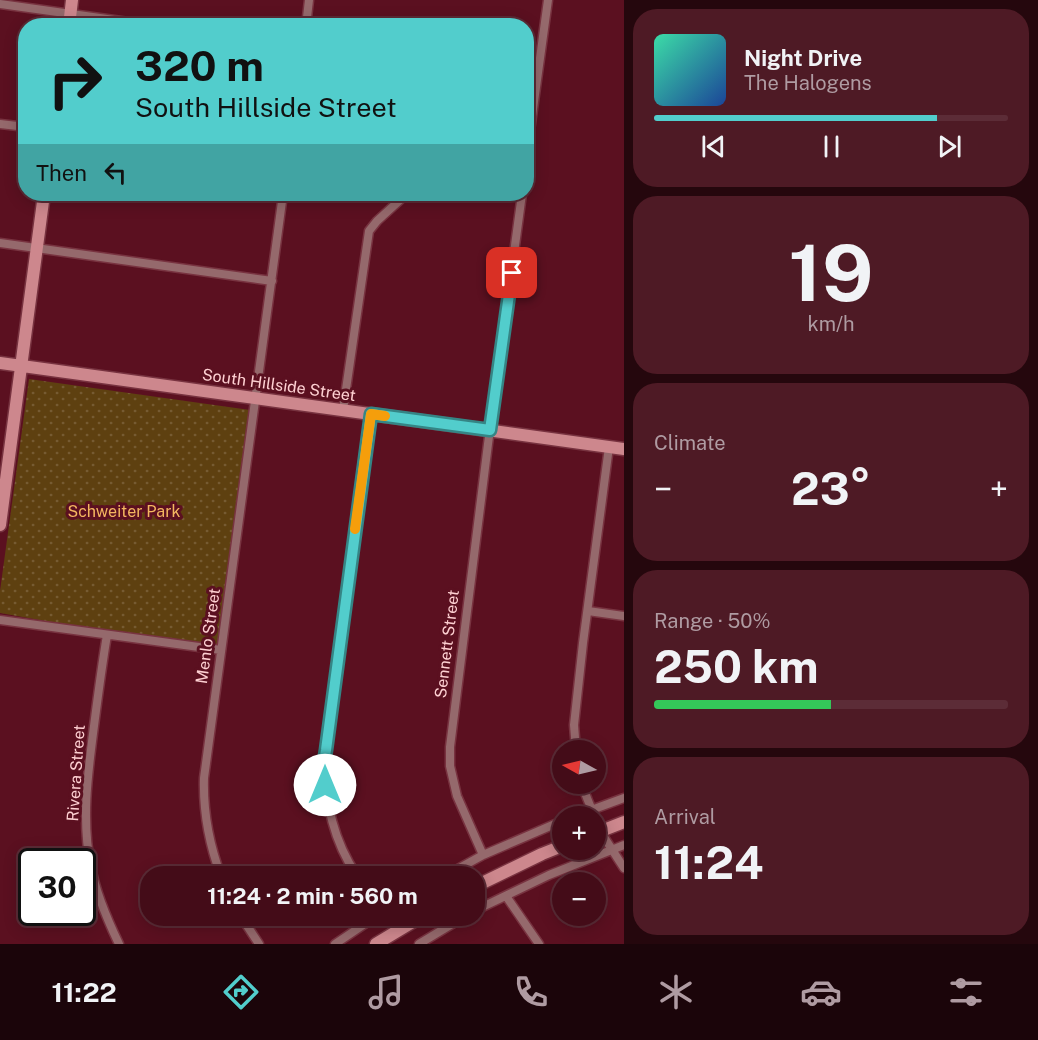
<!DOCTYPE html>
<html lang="en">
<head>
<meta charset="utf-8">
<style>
  :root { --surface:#440c18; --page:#4e1a25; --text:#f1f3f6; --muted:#af9ba2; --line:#5c2c37; --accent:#52cdcc }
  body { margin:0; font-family:"Public Sans",sans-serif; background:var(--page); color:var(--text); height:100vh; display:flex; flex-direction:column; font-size:22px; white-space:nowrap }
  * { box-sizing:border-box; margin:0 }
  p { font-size:20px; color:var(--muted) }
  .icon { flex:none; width:33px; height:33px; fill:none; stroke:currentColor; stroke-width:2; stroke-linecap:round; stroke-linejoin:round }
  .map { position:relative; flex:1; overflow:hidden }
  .details { display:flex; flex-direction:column; gap:9px; padding:9px; background:#25070d; width:414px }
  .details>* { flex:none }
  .guide { position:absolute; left:18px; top:18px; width:516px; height:183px; border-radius:24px; box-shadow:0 3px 15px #0003,0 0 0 2px var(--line); background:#52cdcc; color:#111; overflow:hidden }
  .needle { width:39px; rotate:278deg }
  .tools { position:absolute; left:552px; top:740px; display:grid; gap:12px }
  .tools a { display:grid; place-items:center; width:54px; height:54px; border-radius:50%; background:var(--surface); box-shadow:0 3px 15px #0003,0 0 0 2px var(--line); font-size:30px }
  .speed { position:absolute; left:18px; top:848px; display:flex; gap:12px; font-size:30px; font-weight:700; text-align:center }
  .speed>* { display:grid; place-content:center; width:78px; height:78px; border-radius:50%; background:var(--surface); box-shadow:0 3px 15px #0003,0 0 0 2px var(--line); line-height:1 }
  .speed .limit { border:3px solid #111; border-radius:9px; background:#fff; color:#111 }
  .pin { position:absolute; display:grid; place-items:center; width:51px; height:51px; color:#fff; margin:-26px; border-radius:12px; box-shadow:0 3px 9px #0006 }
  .me { position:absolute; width:66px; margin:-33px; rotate:0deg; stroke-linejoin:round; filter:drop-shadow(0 0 4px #0008) }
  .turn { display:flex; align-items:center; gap:21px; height:126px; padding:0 18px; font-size:27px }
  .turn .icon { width:78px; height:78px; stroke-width:2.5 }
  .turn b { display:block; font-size:42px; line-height:51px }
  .then { display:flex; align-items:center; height:57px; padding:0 18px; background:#0003; gap:12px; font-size:22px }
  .big { font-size:45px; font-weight:700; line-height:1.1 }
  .details .widget { flex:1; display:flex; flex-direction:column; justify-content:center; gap:9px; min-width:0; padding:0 21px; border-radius:24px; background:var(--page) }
  .details .dial { align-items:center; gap:0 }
  .dial b { font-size:78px; line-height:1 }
  .song { display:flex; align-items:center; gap:18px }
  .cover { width:72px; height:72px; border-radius:9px; background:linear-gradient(135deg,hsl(160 70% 55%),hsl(220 70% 35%)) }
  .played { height:6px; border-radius:3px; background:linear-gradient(90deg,var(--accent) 80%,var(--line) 80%) }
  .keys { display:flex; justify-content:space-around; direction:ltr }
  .heat { display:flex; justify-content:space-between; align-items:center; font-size:33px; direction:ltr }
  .charge { height:9px; border-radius:4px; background:linear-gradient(90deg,#34c759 50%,var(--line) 0) }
  .trip { position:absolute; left:140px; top:866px; width:345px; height:60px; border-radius:24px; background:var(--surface); box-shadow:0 3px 15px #0003,0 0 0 2px var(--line); font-weight:700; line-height:60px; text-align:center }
  .menu { display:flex; height:96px; justify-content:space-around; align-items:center; background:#1b050a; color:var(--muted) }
  .menu .icon { width:42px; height:42px }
  .menu .active { color:var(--accent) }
  .menu b { font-size:27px; color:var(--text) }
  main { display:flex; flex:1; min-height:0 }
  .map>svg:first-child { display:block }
  .park { fill:url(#park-dots) }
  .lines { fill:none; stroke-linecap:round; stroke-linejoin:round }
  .street-casing { stroke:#783340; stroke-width:11 }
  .secondary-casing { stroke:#783340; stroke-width:15 }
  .street { stroke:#95696c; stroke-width:8 }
  .secondary { stroke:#cd878d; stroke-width:12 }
  .route-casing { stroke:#358585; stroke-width:15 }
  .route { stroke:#52cdcc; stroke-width:10 }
  .slow { stroke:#f59e0b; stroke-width:10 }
  .labels { text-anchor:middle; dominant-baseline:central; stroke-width:6; stroke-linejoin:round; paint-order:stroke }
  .street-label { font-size:16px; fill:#fed0d2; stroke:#5b1020 }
  .park-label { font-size:16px; fill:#f4b760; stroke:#5b1020 }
</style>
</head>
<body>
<main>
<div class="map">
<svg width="624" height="944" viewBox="0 0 624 944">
  <defs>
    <pattern id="park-dots" width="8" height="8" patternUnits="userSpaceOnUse" patternTransform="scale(1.5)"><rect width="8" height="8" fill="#5e4010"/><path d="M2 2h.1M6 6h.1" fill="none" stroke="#765b32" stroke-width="1.8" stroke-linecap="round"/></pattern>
  </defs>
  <rect width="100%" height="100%" fill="#5b1020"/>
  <path class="park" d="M29 379 250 410 217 645 73 626 0 613V591Z"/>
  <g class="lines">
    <g class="street-casing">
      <path id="street" d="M0 4 157 26
        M306 26 309 0
        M0 124 26 127
        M526 160 548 0
        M0 243 272 281
        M343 410 369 231 377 221 400 200 401 194
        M588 611 624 616
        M0 620 221 650
        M107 635C102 665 98 695 94 726 88 772 81 820 91 867 96 894 107 919 119 944
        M576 750 574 725 583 643 609 447
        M581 783 593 813
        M575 816 624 798
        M596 819 600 831 624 868
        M483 855 457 796 450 766V747L488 444 522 194
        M221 876C209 844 203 812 204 778L283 194
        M357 876C333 840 326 804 324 762L371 414
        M445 876 483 855 562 821
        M506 896 539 944
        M474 911 549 875 624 845
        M240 915 259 944
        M335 944 378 915
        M419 944 467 915"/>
    </g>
    <g class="secondary-casing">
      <path id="secondary" d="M69 26 72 0
        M0 363 624 449
        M0 525 44 194
        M596 833 624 822
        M474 887 542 854 562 846
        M376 944 424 915"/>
    </g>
    <use href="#street" class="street"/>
    <use href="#secondary" class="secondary"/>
  </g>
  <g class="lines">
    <g class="route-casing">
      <path id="route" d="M325 785 324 762 326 750 371 414 490 430 512 273"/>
    </g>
    <use href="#route" class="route"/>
    <path class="slow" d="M355 529 371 414 385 416"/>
  </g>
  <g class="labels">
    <g class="street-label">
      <text transform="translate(279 385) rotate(8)">South Hillside Street</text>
      <text transform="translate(208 636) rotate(-82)">Menlo Street</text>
      <text transform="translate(447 644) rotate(-83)">Sennett Street</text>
      <text transform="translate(76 773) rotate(-86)">Rivera Street</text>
    </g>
    <g class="park-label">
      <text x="124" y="511">Schweiter Park</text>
    </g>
  </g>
</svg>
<div class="tools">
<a><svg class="needle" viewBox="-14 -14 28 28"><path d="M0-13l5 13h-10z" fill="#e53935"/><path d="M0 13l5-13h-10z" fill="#af9ba2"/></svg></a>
<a>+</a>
<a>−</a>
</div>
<div class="speed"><div class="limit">30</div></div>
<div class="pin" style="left:512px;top:273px;background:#d93025"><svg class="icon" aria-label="arrive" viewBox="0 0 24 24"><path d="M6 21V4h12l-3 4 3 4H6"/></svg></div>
<svg class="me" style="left:325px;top:785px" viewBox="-20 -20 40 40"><circle r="19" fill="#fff"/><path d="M0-13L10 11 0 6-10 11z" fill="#52cdcc"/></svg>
<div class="trip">11:24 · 2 min · 560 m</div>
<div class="guide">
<div class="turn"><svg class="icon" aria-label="right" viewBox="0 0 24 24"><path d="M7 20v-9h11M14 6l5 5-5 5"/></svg><div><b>320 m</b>South Hillside Street</div></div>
<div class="then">Then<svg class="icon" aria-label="left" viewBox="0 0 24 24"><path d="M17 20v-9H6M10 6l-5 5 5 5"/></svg></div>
</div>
</div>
<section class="details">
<div class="widget">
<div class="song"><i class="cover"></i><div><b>Night Drive</b><p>The Halogens</p></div></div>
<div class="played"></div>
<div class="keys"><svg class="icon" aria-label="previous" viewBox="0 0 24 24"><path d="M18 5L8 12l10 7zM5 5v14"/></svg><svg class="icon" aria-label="pause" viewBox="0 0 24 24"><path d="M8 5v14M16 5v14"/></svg><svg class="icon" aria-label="next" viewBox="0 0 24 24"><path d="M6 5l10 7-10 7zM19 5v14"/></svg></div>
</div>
<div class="widget dial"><b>19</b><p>km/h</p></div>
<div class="widget"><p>Climate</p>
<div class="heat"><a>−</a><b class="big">23°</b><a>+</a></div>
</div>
<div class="widget"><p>Range · 50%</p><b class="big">250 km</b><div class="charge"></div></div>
<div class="widget"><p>Arrival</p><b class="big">11:24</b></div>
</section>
</main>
<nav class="menu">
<b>11:22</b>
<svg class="icon active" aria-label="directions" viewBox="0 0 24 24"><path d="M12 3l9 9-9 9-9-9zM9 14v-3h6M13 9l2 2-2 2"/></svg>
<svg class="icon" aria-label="music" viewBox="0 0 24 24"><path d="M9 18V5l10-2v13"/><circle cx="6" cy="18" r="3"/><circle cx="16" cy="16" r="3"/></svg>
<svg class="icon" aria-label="phone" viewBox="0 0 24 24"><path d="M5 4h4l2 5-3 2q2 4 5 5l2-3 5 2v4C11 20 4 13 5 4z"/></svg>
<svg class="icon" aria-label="climate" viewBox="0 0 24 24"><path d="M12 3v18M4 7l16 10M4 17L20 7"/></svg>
<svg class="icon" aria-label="car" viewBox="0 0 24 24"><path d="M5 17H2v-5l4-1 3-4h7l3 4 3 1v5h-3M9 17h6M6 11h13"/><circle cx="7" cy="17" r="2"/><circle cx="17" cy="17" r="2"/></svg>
<svg class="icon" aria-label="filters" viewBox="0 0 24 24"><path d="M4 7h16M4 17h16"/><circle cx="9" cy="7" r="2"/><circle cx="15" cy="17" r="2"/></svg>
</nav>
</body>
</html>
